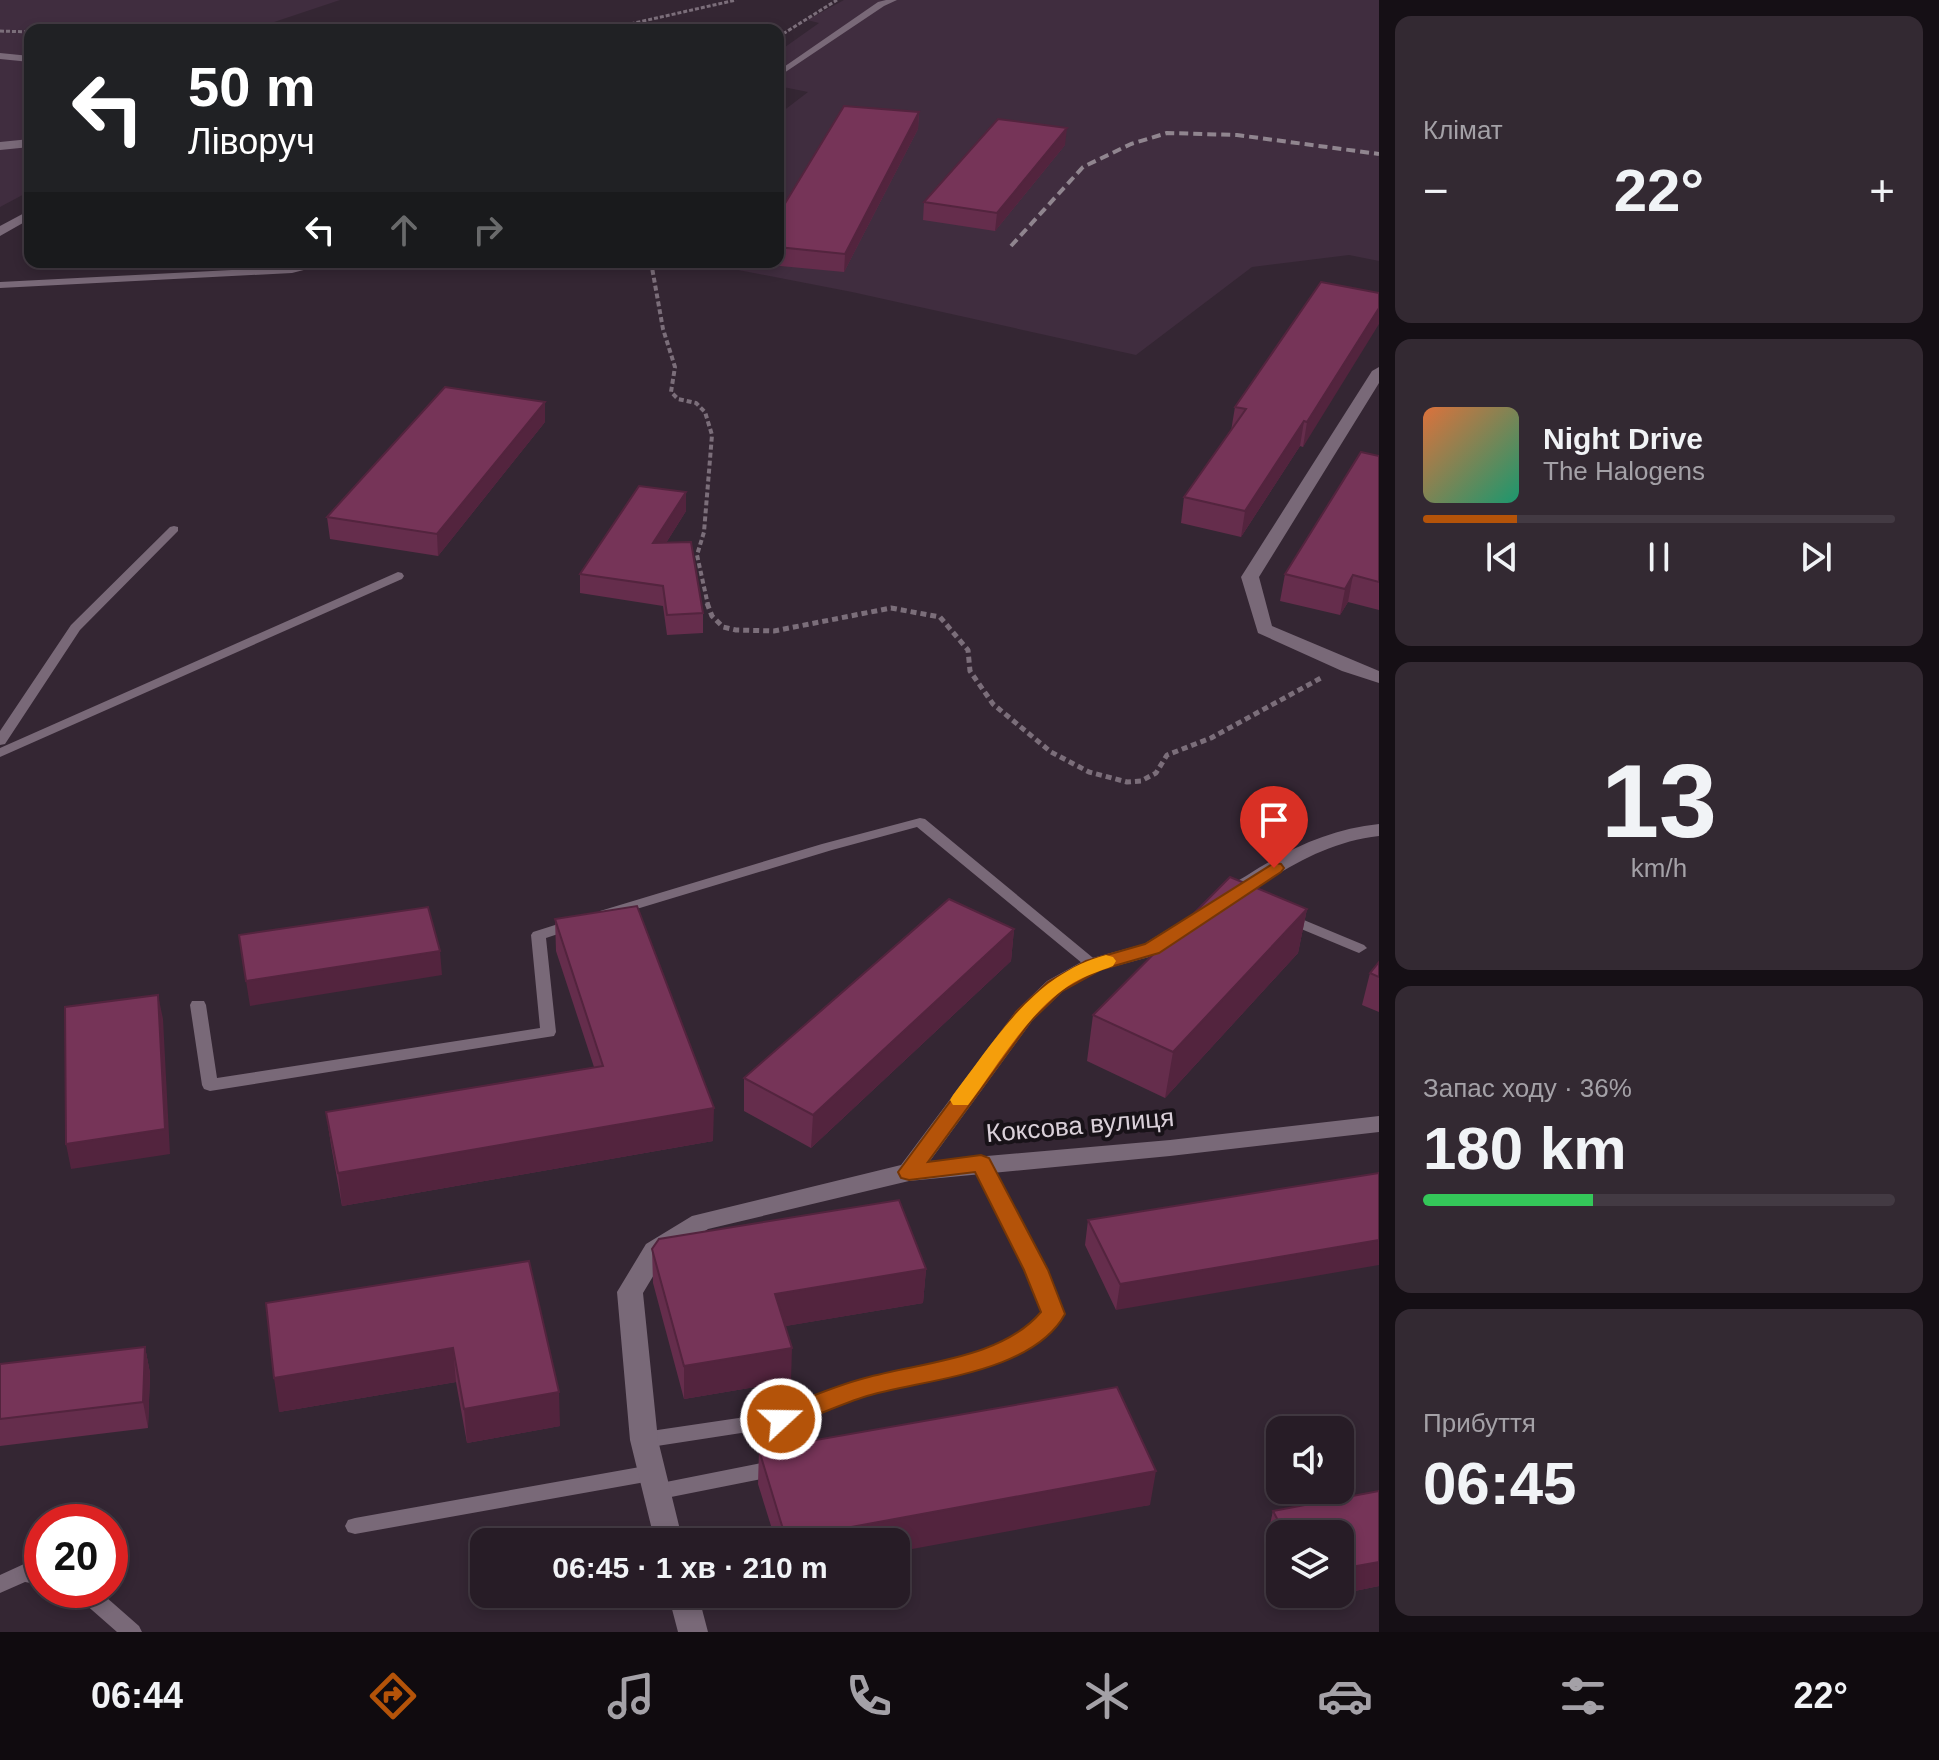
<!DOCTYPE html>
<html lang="uk">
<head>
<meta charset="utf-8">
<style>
  :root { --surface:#271c26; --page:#332932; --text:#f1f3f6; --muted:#a4a1a7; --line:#433a43; --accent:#b45309 }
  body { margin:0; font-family:Helvetica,sans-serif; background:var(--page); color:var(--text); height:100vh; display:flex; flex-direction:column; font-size:30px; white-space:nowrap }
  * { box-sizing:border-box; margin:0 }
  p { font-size:26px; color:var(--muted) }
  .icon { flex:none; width:44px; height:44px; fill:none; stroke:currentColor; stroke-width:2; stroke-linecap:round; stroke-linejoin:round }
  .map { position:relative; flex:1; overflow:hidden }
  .sheet { display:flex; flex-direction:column; gap:16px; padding:16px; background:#150f15; width:560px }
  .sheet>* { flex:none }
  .top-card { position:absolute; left:24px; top:24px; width:760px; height:244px; border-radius:16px; box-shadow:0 4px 12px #0003,0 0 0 2px var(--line); background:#202124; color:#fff; overflow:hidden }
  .fabs { position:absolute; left:1266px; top:1416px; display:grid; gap:16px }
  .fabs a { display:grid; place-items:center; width:88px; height:88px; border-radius:16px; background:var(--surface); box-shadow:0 4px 12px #0003,0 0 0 2px var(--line); font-size:40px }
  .speed { position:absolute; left:24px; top:1504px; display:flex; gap:16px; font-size:40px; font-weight:700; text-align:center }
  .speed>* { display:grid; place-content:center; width:104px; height:104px; border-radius:50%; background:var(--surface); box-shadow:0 4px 12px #0003,0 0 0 2px var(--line); line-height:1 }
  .speed .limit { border:12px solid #d22; background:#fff; color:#111 }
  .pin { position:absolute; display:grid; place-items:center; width:68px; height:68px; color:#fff; margin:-82px -34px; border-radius:50% 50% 50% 0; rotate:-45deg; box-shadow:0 0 8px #0007 }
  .pin .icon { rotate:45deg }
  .me { position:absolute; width:88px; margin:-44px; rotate:69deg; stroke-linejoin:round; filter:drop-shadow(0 0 6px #0008) }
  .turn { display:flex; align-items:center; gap:28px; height:168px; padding:0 32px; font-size:36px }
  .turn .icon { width:104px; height:104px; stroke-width:2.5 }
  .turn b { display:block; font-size:56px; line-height:68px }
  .lanes { display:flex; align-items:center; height:76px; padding:0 32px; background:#0003; justify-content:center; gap:40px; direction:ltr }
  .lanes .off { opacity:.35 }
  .big { font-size:60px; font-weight:800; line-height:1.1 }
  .sheet .card { flex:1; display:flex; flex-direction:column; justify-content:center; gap:12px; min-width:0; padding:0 28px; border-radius:16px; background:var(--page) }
  .sheet .dial { align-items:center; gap:0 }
  .dial b { font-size:104px; line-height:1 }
  .song { display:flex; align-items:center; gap:24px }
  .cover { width:96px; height:96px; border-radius:12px; background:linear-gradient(135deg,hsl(20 70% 55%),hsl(160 70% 35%)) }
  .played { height:8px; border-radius:4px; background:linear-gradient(90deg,var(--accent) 20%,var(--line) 20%) }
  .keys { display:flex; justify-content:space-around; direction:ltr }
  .heat { display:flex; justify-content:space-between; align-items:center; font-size:44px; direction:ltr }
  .charge { height:12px; border-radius:6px; background:linear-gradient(90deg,#34c759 36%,var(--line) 0) }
  .trip { position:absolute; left:470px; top:1528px; width:440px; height:80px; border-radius:16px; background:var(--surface); box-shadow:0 4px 12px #0003,0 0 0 2px var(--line); font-weight:800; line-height:80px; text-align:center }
  .tabs { display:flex; height:128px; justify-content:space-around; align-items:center; background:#100b0f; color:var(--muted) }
  .tabs .icon { width:56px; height:56px }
  .tabs .active { color:var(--accent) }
  .tabs b { font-size:36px; color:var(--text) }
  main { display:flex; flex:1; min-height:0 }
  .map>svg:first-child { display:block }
  .built { fill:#402d3f }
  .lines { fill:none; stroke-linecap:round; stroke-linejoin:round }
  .path-far2 { stroke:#7b6e7a; stroke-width:3; stroke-dasharray:4 2; stroke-linecap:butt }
  .path-far1 { stroke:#7b6e7a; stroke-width:4; stroke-dasharray:5 3; stroke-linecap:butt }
  .path { stroke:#7b6e7a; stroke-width:5; stroke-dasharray:6 4; stroke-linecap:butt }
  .lane { fill:#796978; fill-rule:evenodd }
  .street { fill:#796978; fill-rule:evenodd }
  .rail { stroke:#90858f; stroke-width:4; stroke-dasharray:9 5; stroke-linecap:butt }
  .wall { fill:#652d4c }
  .shaded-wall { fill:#53243e }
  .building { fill:#763458; stroke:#53243e; stroke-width:2 }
  .route { fill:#b45309; stroke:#753606; stroke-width:2 }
  .slow { fill:#f59e0b }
  .labels { text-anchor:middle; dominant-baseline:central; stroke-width:8; stroke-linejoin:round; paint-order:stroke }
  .near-street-label { font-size:26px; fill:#dad0d9; stroke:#181218 }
</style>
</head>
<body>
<main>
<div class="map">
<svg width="1379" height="1632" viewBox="0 0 1379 1632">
  <rect width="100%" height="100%" fill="#342633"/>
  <path class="built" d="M0 0H340L250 30H30V191L0 207Z
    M844 0H1379V261L1349 255 1252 267 1136 355 852 292 728 268 730 262H778V115L808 92 778 86V52L819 23 807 20Z"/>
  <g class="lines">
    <path class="path-far2" d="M583 30 630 24 736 0
      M0 31 30 32
      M778 37 837 0"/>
    <path class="path-far1" d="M651 262 663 329 675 367 671 392 678 399 696 403 705 412 712 435 704 532 697 555 708 605"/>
    <path class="path" d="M707 603 712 616 723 627 736 630 774 631 891 608 940 617 968 650 970 671 993 704 1051 752 1089 772 1127 782 1141 781 1156 773 1167 755 1211 738 1321 678"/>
    <path class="lane" d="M886 0H897L884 6 778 77V71L878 2Z
      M317 262H335L292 273 0 288V282L292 267Z
      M174 526 178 527V531L80 630 5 744 0 745V731L71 625 170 527Z
      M398 572 402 573 404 576 402 579 0 757V748Z
      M920 818 925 819 1098 962 1101 965 1098 968H1088L917 827 832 850 610 917 605 919 598 914 600 911 822 844Z
      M1287 913 1364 945 1367 948 1359 953 1354 951 1282 921 1280 918Z
      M574 919 579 921 581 924 579 927 546 938 556 1032 554 1036 210 1091 204 1089 202 1085 190 1005 192 1001H204L206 1005 217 1078 540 1028 531 935 533 932Z
      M981 1157 987 1159 989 1163 1045 1270 1062 1314 1042 1339 980 1367 866 1395 781 1427 644 1448 637 1445 634 1440 637 1435 644 1432 780 1412 863 1381 976 1354 1030 1329 1043 1313 1027 1270 973 1163 975 1159Z
      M777 1460 784 1462 787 1468 784 1474 777 1476 656 1500 649 1498 646 1492 649 1486 656 1484Z
      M651 1465 658 1467 661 1473 658 1479 651 1481 355 1534 348 1532 345 1526 348 1520 355 1518Z
      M24 1564 42 1567V1585L25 1582 0 1593V1575Z
      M73 1590H98L139 1626 142 1632H117L76 1596Z"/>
    <path class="street" d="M0 53 30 56V62L0 59Z
      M30 139V147L0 150V142Z
      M30 210V219L0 236V226Z
      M1379 367V383L1259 577 1272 626 1379 671V683L1342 671 1258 633 1241 577 1372 371Z
      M1379 824V836C1324 842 1279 872 1234 903L1227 904 1217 898C1224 888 1236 882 1246 876 1288 849 1330 829 1379 824Z
      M1194 913 1202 915 1205 920 1202 925 1160 954 1101 970 1063 991 1032 1021 930 1161 1170 1140 1379 1116V1132L1170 1156 909 1181 708 1229 664 1258 643 1293 658 1440 683 1542H655L630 1440 617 1292 646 1244 692 1216 901 1165 1016 1011 1047 981 1085 960 1144 944Z
      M668 1594H698L708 1632H678Z"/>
    <path class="rail" d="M1011 246 1083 167 1131 144 1167 133 1237 135 1379 154"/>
  </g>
  <path class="wall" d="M919 112 918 129 844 272 760 264V262H778V215Z
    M1065 145 995 231 923 220 924 202Z
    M1379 293 1303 447 1300 446 1241 537 1181 523 1184 497 1231 431 1235 407Z
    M545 422 438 556 330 539 327 517Z
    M1379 456V610L1348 602 1340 615 1280 601 1285 574Z
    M686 492V511L666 543 703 613V633L667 635 663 606 580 593V574Z
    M1307 909 1298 953 1165 1098 1087 1061 1093 1015Z
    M555 919 713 1141 342 1206 331 1145 326 1112 594 1067 556 951Z
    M1014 929 1011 961 811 1148 744 1111V1078Z
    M1379 962V1012L1362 1005 1370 973Z
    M1379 1173 1116 1310 1085 1245 1088 1220Z
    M652 1249 926 1269 923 1303 785 1326 791 1381 684 1399 653 1283Z
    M529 1261 560 1426 467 1443 456 1382 279 1412Z
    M145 1347 150 1373 148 1428 0 1446V1364Z
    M759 1450 1150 1505 896 1542H776L758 1484Z
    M1379 1491V1586L1340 1594V1534H1280V1563L1267 1537 1273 1511Z
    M1296 1594H1340L1300 1602Z"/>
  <path class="shaded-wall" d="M919 112 918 129 844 272 845 254Z
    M1067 128 1065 145 995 231 997 213Z
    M1379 308V324L1303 447 1307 422Z
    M545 402V422L438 556 437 534Z
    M1304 421 1300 446 1241 537 1245 511Z
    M686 492V511L654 562 653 543Z
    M1353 575 1348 602 1340 615 1345 589Z
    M1307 909 1298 953 1165 1098 1173 1052Z
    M1014 929 1011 961 811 1148 813 1115Z
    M440 951 442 975 250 1006 246 981Z
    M158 995 163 1019 170 1154 71 1169 66 1144Z
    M714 1108 713 1141 342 1206 338 1173Z
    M1379 1240V1265L1116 1310 1120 1284Z
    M926 1269 923 1303 774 1328 775 1294Z
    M145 1347 150 1373 148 1428 143 1402Z
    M453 1348 456 1382 279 1412 274 1378Z
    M792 1348 791 1381 684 1399V1366Z
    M559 1392 560 1426 467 1443 464 1409Z
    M1156 1471 1150 1505 896 1552V1542H786V1539Z
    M1379 1562V1586L1340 1594V1569Z
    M1302 1594H1340L1300 1602Z"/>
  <path class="building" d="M844 106 919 112 845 254 778 247V215Z
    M998 119 1067 128 997 213 924 202Z
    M1321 282 1379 293V308L1307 422 1304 421 1245 511 1184 497 1246 409 1235 407Z
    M445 387 545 402 437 534 327 517Z
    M1361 452 1379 456V582L1353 575 1345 589 1285 574Z
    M639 486 686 492 653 543 691 542 703 613 667 615 663 586 580 574Z
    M1230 877 1307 909 1173 1052 1093 1015Z
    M949 899 1014 929 813 1115 744 1078Z
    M637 906 714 1108 338 1173 326 1112 603 1066 555 919Z
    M428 907 440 951 246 981 239 935Z
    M1379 962V977L1370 973Z
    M158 995 165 1129 66 1144 65 1007Z
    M1379 1173V1240L1120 1284 1088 1220Z
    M899 1200 926 1269 775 1294 792 1348 684 1366 652 1249 659 1239Z
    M529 1261 559 1392 464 1409 453 1348 274 1378 266 1303Z
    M145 1347 143 1402 0 1419V1364Z
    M1117 1387 1156 1471 786 1539 759 1450Z
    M1379 1491V1562L1340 1569V1534H1285L1273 1511Z"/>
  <path class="route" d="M1274 863 1281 864 1284 868 1281 872 1159 953 1100 970 1062 991 1031 1021 928 1162 981 1155 989 1158 1048 1270 1065 1314C1033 1373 926 1379 867 1396 838 1405 810 1419 781 1428L772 1426 769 1419 772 1412C803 1400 834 1386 865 1378 922 1362 1001 1359 1041 1312L1024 1270 975 1172 909 1180 901 1178 898 1172 1017 1011 1048 982 1086 961 1145 944Z"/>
  <path class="slow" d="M1106 955 1113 957 1116 961 1113 966C1100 971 1085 976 1073 983 1029 1010 999 1064 968 1105H953L950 1100 953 1095C996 1039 1034 974 1106 955Z"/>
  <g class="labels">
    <g class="near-street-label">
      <text transform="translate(1080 1125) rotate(-5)">Коксова вулиця</text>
    </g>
  </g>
</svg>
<div class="fabs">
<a><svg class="icon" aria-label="sound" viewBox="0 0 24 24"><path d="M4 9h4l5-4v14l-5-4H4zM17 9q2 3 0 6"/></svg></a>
<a><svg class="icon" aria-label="layers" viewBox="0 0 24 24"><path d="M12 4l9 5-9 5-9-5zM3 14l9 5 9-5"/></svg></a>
</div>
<div class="speed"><div class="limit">20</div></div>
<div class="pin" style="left:1274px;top:868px;background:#d93025"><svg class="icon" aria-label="arrive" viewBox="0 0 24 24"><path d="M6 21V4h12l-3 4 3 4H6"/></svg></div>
<svg class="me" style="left:781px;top:1419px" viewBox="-20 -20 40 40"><circle r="17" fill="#b45309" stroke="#fff" stroke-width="3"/><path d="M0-11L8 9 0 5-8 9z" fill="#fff"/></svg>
<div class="trip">06:45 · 1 хв · 210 m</div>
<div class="top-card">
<div class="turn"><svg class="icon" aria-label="left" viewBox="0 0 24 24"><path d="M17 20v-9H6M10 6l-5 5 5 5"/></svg><div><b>50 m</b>Ліворуч</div></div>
<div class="lanes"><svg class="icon" aria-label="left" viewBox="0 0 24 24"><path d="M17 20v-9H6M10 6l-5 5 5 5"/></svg><svg class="icon off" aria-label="ahead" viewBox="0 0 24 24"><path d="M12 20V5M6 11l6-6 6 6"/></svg><svg class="icon off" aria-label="right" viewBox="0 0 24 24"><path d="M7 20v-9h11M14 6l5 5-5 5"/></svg></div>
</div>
</div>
<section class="sheet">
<div class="card"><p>Клімат</p>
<div class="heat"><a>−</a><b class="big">22°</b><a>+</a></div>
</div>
<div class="card">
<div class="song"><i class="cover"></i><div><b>Night Drive</b><p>The Halogens</p></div></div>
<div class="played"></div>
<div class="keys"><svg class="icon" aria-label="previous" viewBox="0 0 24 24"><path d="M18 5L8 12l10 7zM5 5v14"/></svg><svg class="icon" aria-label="pause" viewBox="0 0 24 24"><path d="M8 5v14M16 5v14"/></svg><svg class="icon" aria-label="next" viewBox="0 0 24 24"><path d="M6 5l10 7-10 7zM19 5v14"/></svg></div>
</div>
<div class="card dial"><b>13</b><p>km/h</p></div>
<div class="card"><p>Запас ходу · 36%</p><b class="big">180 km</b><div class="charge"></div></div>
<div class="card"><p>Прибуття</p><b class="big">06:45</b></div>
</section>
</main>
<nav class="tabs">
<b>06:44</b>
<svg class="icon active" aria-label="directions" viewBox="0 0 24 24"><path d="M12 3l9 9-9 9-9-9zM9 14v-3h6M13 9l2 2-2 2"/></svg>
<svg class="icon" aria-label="music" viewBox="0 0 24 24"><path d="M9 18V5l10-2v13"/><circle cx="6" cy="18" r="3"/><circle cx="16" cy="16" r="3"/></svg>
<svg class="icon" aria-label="phone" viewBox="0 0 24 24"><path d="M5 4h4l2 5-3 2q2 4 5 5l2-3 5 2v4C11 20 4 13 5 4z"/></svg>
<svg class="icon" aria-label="climate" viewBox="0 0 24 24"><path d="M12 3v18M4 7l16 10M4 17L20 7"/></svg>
<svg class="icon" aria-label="car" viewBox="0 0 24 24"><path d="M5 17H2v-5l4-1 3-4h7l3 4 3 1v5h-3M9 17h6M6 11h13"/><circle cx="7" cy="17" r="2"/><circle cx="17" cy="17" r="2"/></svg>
<svg class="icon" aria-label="filters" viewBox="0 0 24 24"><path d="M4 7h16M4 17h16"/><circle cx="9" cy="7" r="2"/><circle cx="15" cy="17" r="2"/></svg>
<b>22°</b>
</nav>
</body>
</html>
